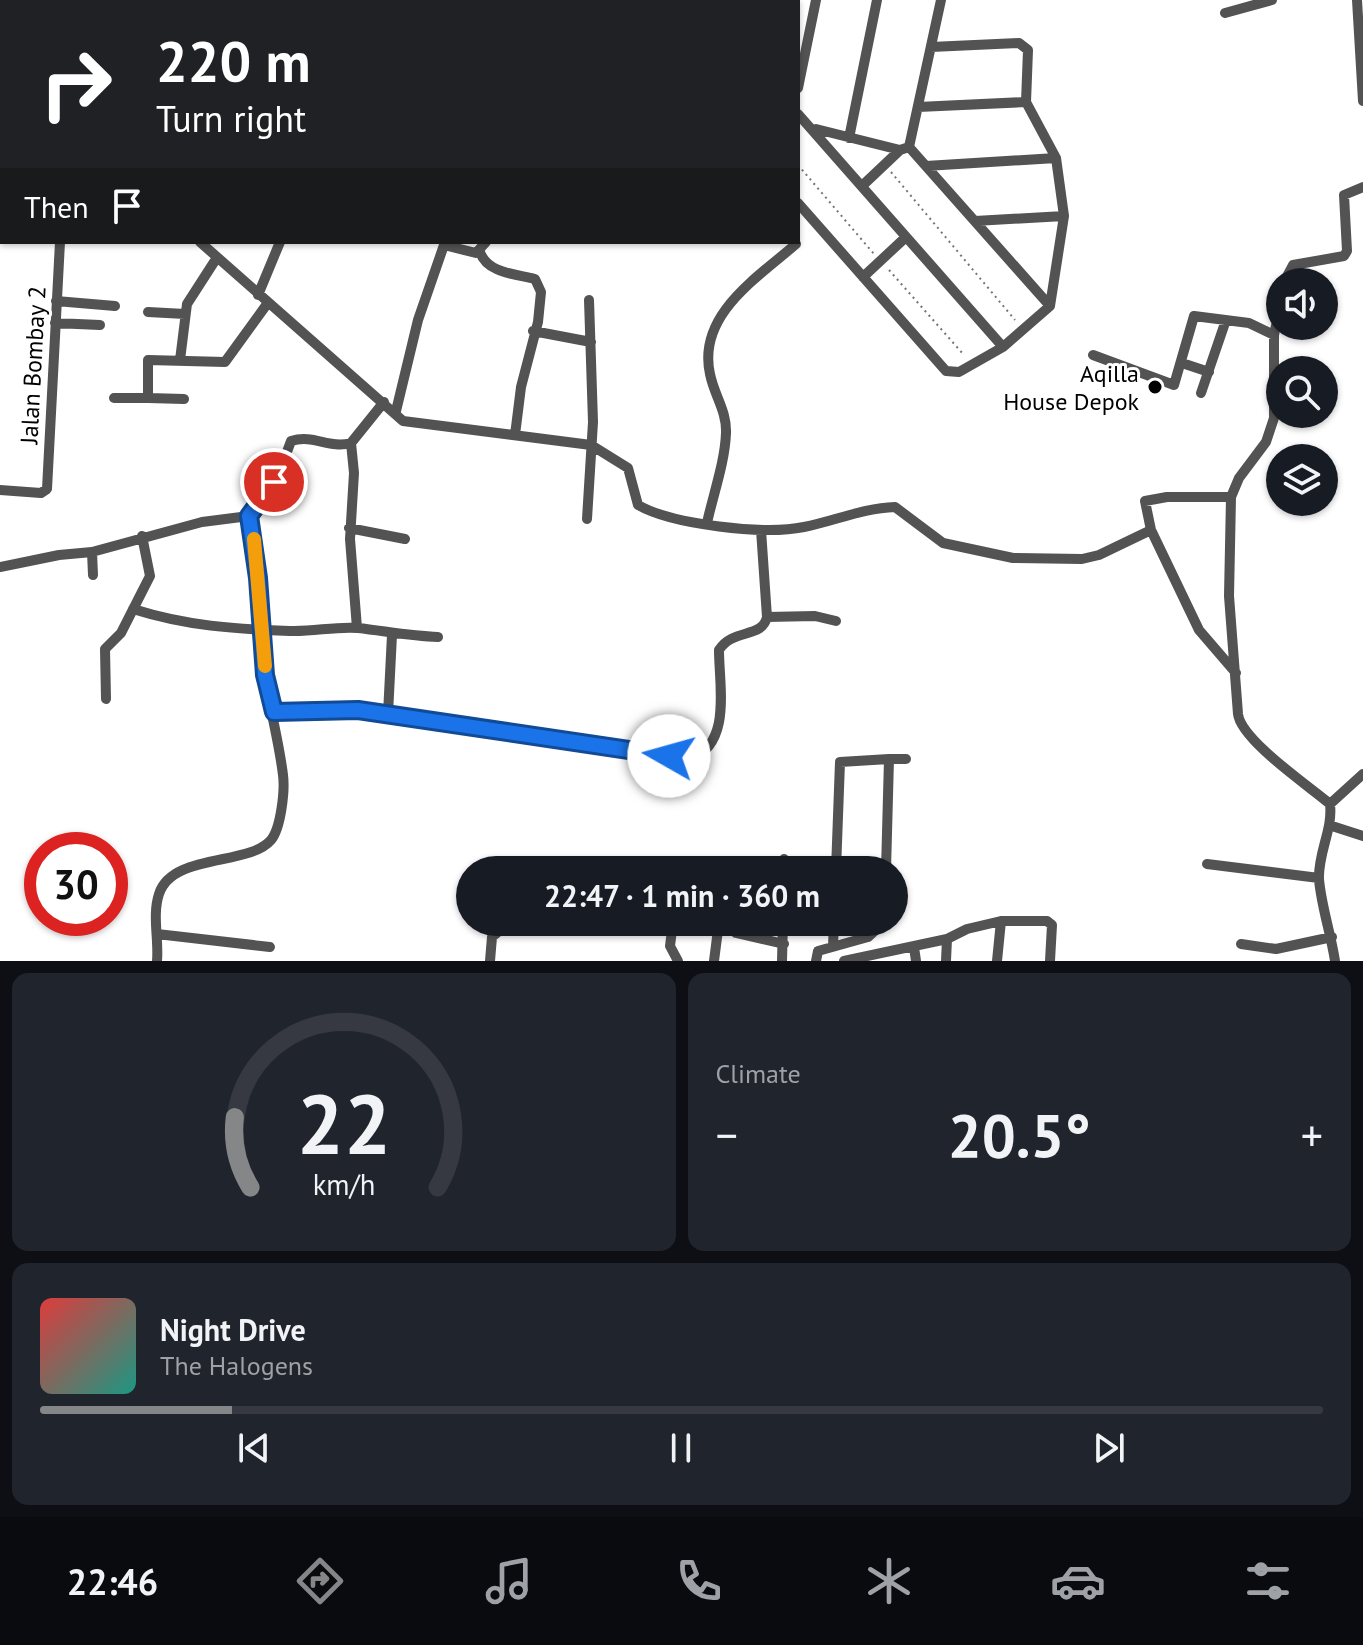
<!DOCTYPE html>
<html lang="en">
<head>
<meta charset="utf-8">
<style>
  :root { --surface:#171b24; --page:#20242c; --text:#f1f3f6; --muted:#9ea1a6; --line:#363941; --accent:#858687 }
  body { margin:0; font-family:"PT Sans",sans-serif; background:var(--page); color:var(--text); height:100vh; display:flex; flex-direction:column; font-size:30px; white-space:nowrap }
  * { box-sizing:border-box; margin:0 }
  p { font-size:26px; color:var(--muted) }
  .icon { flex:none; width:44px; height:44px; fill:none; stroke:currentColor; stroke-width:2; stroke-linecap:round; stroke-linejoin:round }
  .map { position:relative; height:961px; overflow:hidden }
  .details { display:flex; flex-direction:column; gap:12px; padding:12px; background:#0d0f14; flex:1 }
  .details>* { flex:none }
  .hud { position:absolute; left:0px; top:0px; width:800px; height:244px; box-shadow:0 2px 6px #0004; background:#202124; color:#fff; overflow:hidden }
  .fabs { position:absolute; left:1266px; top:268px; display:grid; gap:16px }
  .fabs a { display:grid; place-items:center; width:72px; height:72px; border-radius:50%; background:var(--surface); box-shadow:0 2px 6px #0004; font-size:40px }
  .speed { position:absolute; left:24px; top:832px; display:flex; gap:16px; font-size:40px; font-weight:700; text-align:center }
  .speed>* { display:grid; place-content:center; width:104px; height:104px; border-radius:50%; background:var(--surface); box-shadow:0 2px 6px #0004; line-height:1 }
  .speed .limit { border:12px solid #d22; background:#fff; color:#111 }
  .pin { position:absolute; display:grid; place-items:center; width:68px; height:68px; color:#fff; margin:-34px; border:4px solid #fff; border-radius:50%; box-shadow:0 2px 8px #0007 }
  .me { position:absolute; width:88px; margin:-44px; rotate:277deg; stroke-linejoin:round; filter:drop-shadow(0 0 6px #0008) }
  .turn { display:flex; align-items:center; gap:28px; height:168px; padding:0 24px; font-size:36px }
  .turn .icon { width:104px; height:104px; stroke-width:2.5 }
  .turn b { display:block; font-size:56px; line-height:68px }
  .then { display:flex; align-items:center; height:76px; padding:0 24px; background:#0003; gap:16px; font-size:30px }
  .big { font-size:60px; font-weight:800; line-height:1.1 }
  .details .card { flex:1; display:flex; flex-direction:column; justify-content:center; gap:12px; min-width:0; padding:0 28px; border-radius:16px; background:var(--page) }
  .details .dial { align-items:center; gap:0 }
  .dial svg { height:208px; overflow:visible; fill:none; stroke:var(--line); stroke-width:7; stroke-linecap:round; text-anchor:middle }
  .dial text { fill:var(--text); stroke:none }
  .song { display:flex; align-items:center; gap:24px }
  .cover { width:96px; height:96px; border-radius:12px; background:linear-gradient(135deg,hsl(0 70% 55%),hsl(170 70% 35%)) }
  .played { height:8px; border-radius:4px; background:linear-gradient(90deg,var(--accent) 15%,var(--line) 15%) }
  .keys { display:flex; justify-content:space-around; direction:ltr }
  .heat { display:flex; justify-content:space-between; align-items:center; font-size:44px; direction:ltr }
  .details .tiles { flex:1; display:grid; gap:12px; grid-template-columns:1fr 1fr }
  .card:last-child { grid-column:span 2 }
  .trip { position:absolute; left:456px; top:856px; width:452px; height:80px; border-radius:40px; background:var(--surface); box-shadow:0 2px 6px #0004; font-weight:800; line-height:80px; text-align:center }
  .tabs { display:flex; height:128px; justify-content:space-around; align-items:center; background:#090b0e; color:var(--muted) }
  .tabs .icon { width:56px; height:56px }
  .tabs .on { color:var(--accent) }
  .tabs b { font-size:36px; color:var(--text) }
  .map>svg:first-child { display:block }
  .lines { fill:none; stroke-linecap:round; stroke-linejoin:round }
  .path { stroke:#757575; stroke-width:2; stroke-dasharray:2 4; stroke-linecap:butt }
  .street { stroke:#535353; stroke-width:10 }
  .route-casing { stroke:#114b97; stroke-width:20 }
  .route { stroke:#1a73e8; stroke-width:14 }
  .slow { stroke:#f59e0b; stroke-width:14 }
  .poi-dot { fill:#000; stroke:#fff; stroke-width:3 }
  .labels { text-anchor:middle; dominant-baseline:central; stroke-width:6; stroke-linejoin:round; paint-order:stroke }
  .street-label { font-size:24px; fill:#000; stroke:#fff }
  .poi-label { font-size:24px; fill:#000; stroke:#fff; text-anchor:end }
</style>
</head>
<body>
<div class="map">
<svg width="1363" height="961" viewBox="0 0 1363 961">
  <rect width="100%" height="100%" fill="#fff"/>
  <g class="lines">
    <path class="path" d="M798 165 874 254
      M891 172 1015 320
      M889 270 964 355"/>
    <path class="street" d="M82 0 84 2
      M235 0 243 2
      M759 0 760 2
      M1357 0 1363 101
      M656 2V0
      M788 2 793 0
      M1225 13 1272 0
      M798 88 816 0
      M918 107 1026 102
      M798 114 1003 347
      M816 129 900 150
      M0 131 2 122
      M849 138 877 0
      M909 147 1050 306
      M926 166 1056 158
      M863 185 900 150 909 147 941 0
      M798 203 946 371 959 372 1003 347 1050 306 1064 216 1056 158 1026 102 1028 50 1019 43 931 47
      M975 221 1064 216
      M200 242 403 421 591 445 628 468 638 505C673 525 764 535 804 527 835 521 863 508 895 507L943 543 1013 558 1082 559 1099 555 1151 530 1199 630 1236 673
      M480 252C487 273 515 274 535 279L541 292 538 322 521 387 515 435
      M863 277 906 237
      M1284 282 1293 265 1344 256 1347 251 1344 195 1363 187
      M258 295 280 242
      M56 301 115 306
      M1280 307 1274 335V418L1266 442 1239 478 1231 497 1229 596 1238 714C1241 740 1309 786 1330 804 1333 830 1318 852 1319 879 1321 905 1331 934 1335 961
      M148 312 185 314
      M55 323 100 325
      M533 331 591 342
      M1093 355 1174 385 1194 316 1249 323 1274 335
      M180 360 187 304 216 259
      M1182 363 1209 372
      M1201 393 1226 320
      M114 398H148
      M184 399 148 398V360L225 362 267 304
      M396 411 418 320 444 245 476 253 486 242
      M351 443 354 473 350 539 357 628
      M0 490 41 493 47 489 60 242
      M587 519 593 422 589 300
      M707 523C713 495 725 462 726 433 727 411 714 395 710 374 697 315 757 278 796 244L794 242
      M349 528 405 539
      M761 530 767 617
      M1151 530 1145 501 1167 497H1231
      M92 552 93 575
      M0 567 59 555 92 552 202 522 249 516 278 476 291 441C314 434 329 449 351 443L384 402
      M133 609C187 626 234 629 290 631 313 632 336 626 358 628 385 631 410 636 438 637
      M106 699 105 649 121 633 150 576 142 536
      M274 712 358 710 691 759C732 743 719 686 719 650 733 628 762 639 767 617L815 616 836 621
      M388 714 392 635
      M1330 804 1363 774
      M1332 826 1363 836
      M1207 864 1319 878
      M783 870 784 859
      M836 870 840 762 889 759
      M886 870 889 759H906
      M673 922 670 946 678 961
      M736 933 784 944
      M157 934 270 947
      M1241 944 1276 949 1332 937
      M833 946 834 922
      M914 947 916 961
      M157 961C159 940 152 915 159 894 172 853 249 866 271 840 281 828 285 790 283 775 279 741 269 707 265 673 261 636 264 545 249 516
      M490 961 492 937 510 922
      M714 961 719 922
      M782 961 783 922
      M816 961 818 951 868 937 884 922
      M844 961 947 939 967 929 1001 921H1047L1052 925 1050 961
      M946 961 947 939
      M997 961 1001 921"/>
  </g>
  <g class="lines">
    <g class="route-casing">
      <path id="route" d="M274 482 249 516 258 578 265 675 274 712 358 710 669 756"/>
    </g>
    <use href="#route" class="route"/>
    <path class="slow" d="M254 539 265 666"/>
  </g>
  <circle class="poi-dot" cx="1155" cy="387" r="8"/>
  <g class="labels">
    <g class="street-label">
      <text transform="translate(33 365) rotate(-87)">Jalan Bombay 2</text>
    </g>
    <g class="poi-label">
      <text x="1139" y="373">Aqilla<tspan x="1139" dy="28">House Depok</tspan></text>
    </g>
  </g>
</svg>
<div class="fabs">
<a><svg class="icon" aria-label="sound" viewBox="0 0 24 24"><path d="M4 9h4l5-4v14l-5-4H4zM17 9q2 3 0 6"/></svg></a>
<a><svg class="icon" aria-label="search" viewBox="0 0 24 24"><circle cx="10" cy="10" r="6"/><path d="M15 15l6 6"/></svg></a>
<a><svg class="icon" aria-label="layers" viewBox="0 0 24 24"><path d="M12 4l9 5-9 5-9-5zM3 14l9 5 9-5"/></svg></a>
</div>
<div class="speed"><div class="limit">30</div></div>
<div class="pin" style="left:274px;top:482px;background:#d93025"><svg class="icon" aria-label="arrive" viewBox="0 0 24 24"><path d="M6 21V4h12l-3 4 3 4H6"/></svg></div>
<svg class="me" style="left:669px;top:756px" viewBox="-20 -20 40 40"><circle r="19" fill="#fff"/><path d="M0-13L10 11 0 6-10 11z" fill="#1a73e8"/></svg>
<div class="trip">22:47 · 1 min · 360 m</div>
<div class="hud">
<div class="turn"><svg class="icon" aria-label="right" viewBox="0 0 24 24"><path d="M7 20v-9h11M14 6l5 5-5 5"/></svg><div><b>220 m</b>Turn right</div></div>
<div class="then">Then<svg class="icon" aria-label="arrive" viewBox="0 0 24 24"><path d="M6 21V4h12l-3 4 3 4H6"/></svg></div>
</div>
</div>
<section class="details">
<div class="tiles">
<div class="card dial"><svg viewBox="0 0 100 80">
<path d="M14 69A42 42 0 1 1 86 69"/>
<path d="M14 69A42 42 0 0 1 8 42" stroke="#858687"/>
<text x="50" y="56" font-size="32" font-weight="700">22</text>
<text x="50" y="72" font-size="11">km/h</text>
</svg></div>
<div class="card"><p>Climate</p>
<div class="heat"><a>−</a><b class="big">20.5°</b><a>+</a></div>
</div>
<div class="card">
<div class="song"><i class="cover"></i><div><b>Night Drive</b><p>The Halogens</p></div></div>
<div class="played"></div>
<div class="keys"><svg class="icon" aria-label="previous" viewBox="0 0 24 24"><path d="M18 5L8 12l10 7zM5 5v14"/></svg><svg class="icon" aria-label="pause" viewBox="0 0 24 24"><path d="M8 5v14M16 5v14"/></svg><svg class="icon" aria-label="next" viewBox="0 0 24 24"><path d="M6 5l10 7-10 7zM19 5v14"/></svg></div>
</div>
</div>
</section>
<nav class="tabs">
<b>22:46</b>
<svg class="icon on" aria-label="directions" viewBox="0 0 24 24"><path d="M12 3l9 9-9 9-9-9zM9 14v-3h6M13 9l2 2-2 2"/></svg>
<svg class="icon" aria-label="music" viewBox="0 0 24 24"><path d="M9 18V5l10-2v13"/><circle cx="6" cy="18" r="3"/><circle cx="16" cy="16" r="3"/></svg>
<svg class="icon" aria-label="phone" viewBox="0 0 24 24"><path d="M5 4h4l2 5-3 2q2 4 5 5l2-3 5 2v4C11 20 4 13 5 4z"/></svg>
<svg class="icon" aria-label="climate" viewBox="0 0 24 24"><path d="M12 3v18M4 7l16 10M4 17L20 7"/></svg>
<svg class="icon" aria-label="car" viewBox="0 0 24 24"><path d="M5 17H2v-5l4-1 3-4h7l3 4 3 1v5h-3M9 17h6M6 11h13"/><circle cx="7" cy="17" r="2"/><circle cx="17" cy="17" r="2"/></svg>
<svg class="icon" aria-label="filters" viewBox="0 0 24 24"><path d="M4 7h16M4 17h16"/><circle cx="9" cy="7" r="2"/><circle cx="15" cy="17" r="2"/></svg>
</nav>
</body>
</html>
